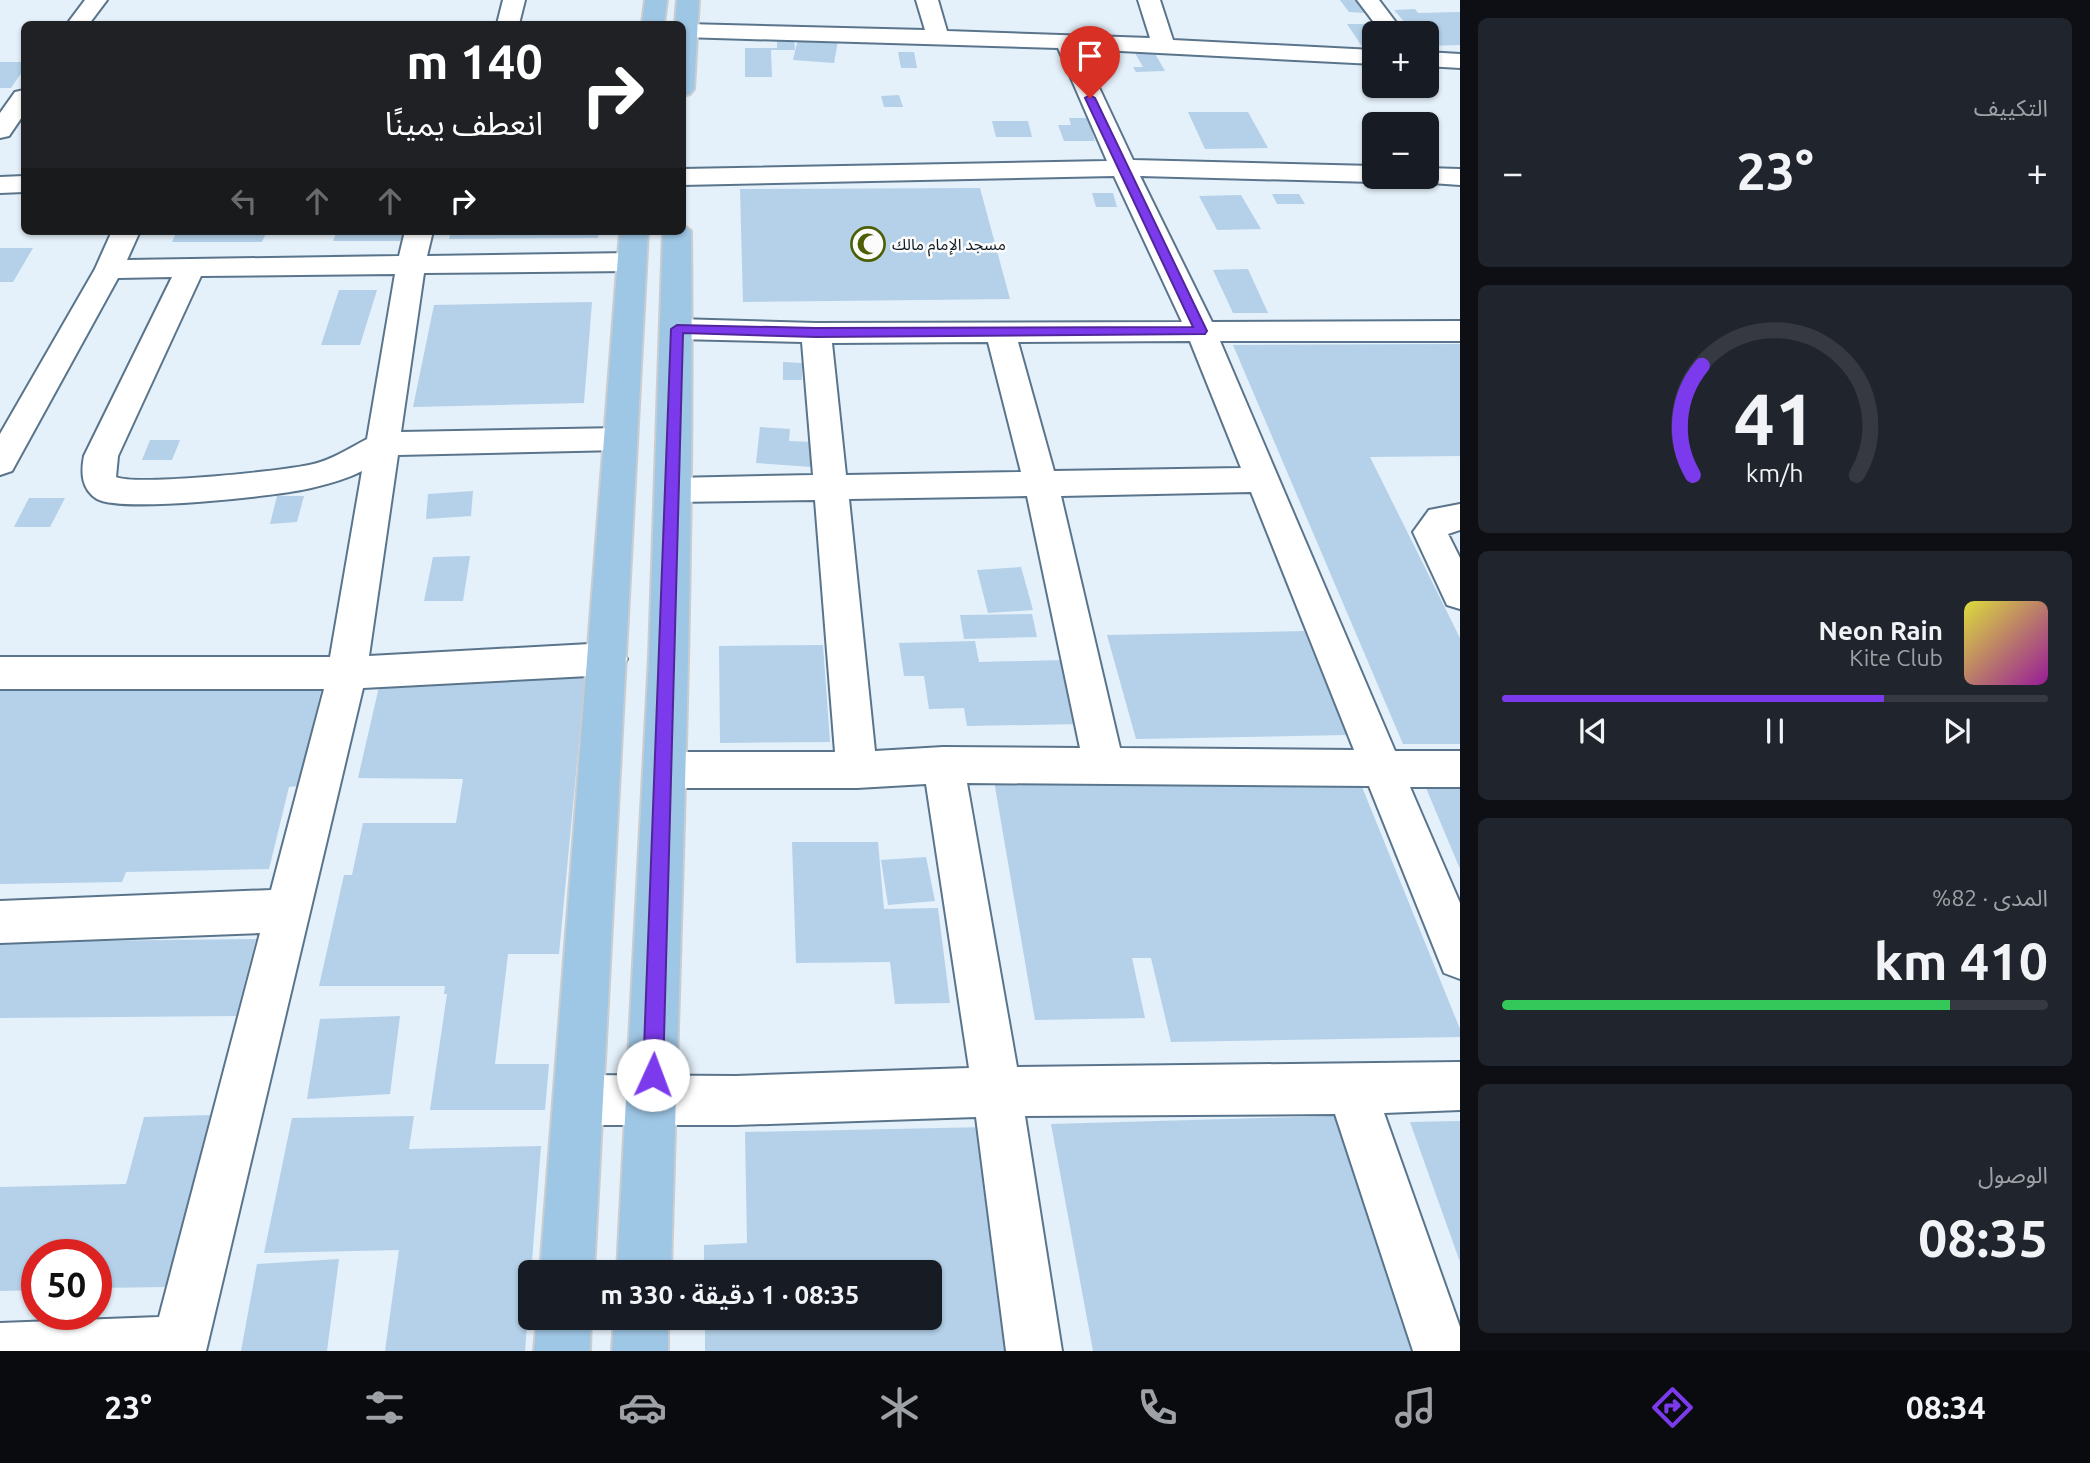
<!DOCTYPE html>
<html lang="ar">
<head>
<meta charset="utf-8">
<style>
  :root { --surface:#171b24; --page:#20242c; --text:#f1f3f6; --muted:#9ea1a6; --line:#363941; --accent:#7c3aed }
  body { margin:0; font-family:Ubuntu,"Noto Sans Arabic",sans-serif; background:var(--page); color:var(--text); direction:rtl; height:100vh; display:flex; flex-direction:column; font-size:26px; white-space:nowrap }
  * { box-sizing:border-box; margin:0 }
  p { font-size:23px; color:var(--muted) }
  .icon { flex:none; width:38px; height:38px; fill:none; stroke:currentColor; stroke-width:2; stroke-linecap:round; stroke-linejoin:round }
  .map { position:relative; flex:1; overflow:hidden; direction:ltr }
  .panel { display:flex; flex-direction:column; gap:18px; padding:18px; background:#0d0f14; width:630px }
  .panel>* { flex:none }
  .guide { position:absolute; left:21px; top:21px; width:665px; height:214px; border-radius:10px; box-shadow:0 2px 5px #0004; direction:rtl; background:#202124; color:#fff; overflow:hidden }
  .tools { position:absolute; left:1362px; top:21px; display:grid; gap:14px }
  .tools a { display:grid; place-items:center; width:77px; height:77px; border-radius:10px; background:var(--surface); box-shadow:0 2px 5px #0004; font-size:35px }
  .speed { position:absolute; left:21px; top:1239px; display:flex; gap:14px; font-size:35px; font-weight:700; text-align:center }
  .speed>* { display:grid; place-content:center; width:91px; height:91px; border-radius:50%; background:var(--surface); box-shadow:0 2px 5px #0004; line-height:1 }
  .speed .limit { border:10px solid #d22; background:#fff; color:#111 }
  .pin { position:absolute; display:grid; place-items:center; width:60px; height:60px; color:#fff; margin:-72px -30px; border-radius:50% 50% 50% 0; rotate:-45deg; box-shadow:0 0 7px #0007 }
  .pin .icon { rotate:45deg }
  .me { position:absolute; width:77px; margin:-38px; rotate:2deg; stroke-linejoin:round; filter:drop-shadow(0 0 5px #0008) }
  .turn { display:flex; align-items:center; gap:24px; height:147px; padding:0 28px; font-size:32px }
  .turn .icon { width:91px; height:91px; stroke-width:2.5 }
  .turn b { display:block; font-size:49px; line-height:60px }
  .lanes { display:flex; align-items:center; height:66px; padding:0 28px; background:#0003; justify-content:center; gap:35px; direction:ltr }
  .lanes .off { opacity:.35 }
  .big { font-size:52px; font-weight:600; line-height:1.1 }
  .panel .widget { flex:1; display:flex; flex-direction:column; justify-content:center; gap:10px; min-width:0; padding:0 24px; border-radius:10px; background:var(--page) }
  .panel .dial { align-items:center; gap:0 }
  .dial svg { height:182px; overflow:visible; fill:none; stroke:var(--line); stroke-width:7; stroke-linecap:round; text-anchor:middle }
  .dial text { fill:var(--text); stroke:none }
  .song { display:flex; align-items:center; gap:21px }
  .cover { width:84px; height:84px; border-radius:10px; background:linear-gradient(135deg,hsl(60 70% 55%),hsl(300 70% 35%)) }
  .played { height:7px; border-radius:4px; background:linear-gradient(90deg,var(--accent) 70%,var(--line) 70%) }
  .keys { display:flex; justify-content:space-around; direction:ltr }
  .heat { display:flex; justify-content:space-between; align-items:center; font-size:38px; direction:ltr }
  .charge { height:10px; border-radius:5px; background:linear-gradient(90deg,#34c759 82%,var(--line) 0) }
  .trip { position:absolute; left:518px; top:1260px; width:424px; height:70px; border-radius:10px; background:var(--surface); box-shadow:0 2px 5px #0004; font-weight:600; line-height:70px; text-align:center; direction:rtl }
  .tab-bar { display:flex; height:112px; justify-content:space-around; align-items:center; background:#090b0e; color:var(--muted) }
  .tab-bar .icon { width:49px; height:49px }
  .tab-bar .current { color:var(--accent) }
  .tab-bar b { font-size:32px; color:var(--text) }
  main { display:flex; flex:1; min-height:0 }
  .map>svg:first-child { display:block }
  .building { fill:#b4d1e9 }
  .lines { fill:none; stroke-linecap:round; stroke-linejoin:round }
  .minor-casing { stroke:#5a758b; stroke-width:4 }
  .major-casing { stroke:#cacdcf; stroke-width:4 }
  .minor { fill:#fff; fill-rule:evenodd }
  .major { fill:#9ec6e5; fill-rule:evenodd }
  .route { fill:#7c3aed; stroke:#51269a; stroke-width:2 }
  .labels { text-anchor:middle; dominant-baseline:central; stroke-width:5; stroke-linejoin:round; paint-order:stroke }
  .far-poi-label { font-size:16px; fill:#101b24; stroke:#fbfbfb; text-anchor:start }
</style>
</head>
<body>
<main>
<section class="panel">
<div class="widget"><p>التكييف</p>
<div class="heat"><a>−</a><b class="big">23°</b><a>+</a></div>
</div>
<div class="widget dial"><svg viewBox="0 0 100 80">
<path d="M14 69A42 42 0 1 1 86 69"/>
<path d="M14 69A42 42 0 0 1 18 21" stroke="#7c3aed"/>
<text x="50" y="56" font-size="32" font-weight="700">41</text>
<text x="50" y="72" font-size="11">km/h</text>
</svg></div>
<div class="widget">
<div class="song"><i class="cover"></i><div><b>Neon Rain</b><p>Kite Club</p></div></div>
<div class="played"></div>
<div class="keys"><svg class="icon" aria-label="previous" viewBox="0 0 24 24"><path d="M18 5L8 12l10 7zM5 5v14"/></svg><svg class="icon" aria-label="pause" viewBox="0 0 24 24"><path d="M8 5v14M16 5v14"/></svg><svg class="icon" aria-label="next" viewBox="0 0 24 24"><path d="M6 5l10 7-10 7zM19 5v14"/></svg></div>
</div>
<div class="widget"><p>المدى · 82%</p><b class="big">410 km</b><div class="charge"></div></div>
<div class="widget"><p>الوصول</p><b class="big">08:35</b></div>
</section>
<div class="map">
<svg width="1460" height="1351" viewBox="0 0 1460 1351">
  <rect width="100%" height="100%" fill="#e4f0fa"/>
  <path class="building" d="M1340 0H1357L1365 13 1349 12Z
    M1415 9 1418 13 1460 12V45L1426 46V33H1414L1394 10Z
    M1347 24H1379L1386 33H1374V48H1363Z
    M777 38H794L795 50H771L772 77H745V48H777Z
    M798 39 838 41 834 63 793 60Z
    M898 52H914L917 68H901Z
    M1154 52 1165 71 1136 72 1133 67H1143L1135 53Z
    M0 62H24V69L11 88H0Z
    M899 95 903 107H884L881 96Z
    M1188 112H1248L1268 148 1205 149Z
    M1069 118H1088L1095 141H1064L1058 125H1071Z
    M992 121H1028L1032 137H996Z
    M980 188 1010 299 743 302 740 189Z
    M1092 193H1113L1117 207H1096Z
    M1272 194H1299L1305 204H1277Z
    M1241 195 1261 229 1217 230 1199 196Z
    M177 231H267L262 242H172Z
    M337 231H411L408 241H333Z
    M451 231H599L598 238 449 239Z
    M0 248H33L13 282H0Z
    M1248 269 1268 313H1233L1213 270Z
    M339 290H377L360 345H321Z
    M592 302 584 403 413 407 434 305Z
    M1460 344V456L1370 457 1460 638V744H1403L1233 345Z
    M783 362 802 363V380H783Z
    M760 427 790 429 789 441 813 442 812 467 756 463Z
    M150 440H180L172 460H142Z
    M473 491 471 516 426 519 428 494Z
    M277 496H304L297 522 270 524Z
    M29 498H65L50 527H14Z
    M470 556 463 601H424L433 557Z
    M1021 567 1033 610 988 613 977 570Z
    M1032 614 1037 637 964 639 960 615Z
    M1304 631 1347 735 1136 739 1107 635Z
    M975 641 979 662 1064 660 1080 724 967 726 964 708 929 709 924 676H904L899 643Z
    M823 645 830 742 720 743 719 646Z
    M381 678H585L559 954H508L495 1064H549L545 1110H430L447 994H444L445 986H319L344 875H352L363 823H456L463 779 358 778Z
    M124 685 122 689 322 686 299 786 289 787 269 869 126 872 122 882 0 884V687Z
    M1358 777 1460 1029V1037L1171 1042 1151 958H1132L1145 1018 1035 1020 994 781Z
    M1426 788H1460V869Z
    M792 842H878L884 909 938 908 950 1003 895 1004 890 962 796 963Z
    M926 857 935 901 888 905 881 860Z
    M256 939 236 1016 0 1018V942Z
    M400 1016 390 1094 307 1099 320 1019Z
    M210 1115 168 1287 96 1288V1255H37V1290L0 1291V1187L126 1184 144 1117Z
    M414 1116 409 1149 541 1146 525 1351H385L399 1250 264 1253 292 1118Z
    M1335 1116 1411 1351H1093L1051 1124Z
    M1460 1121V1262L1410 1122Z
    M987 1127 1020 1351H705V1318H929V1272H704V1245L747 1243 745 1132Z
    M339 1259 327 1351H241L257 1264Z"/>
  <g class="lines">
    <g class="minor-casing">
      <path id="minor" d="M85 0H107L89 24H67Z
        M503 0H525L519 24H497Z
        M916 0H938L947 31 1150 38 1138 0H1160L1173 40 1374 50V64L1081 49 1133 160 1374 166V177H1385L1374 182 1140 176 1212 322 1460 321V341H1220L1395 751H1460V787H1410L1460 903V979L1444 973 1369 786 967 783 1017 1067 1460 1062V1110L1384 1113 1460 1327V1351H1413L1335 1114 1025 1116 1062 1351H1006L976 1117 736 1125H579L562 1117 554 1100 562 1083 579 1075 736 1076 969 1068 926 784 857 788H665L651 783 645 770 651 757 665 752H835L815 500 672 502 660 499 655 490 660 481 672 478 813 475 802 342 677 339 666 336 662 329 666 322 677 319 816 323 1182 322 1114 176 682 185V169L1107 161 1058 48 682 37V25L687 24 925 30ZM1190 341 1241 468 1054 471 1018 342ZM988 342 1021 472 846 475 832 343ZM1251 492 1354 750 1120 748 1061 496ZM1027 496 1080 748 943 747 875 751 849 499Z
        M1357 0H1379L1404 33H1382Z
        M1426 52 1460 54V68L1426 66Z
        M24 90V114L9 136 0 138V113L15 92Z
        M1426 168 1460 169V185L1417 182 1413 177H1426Z
        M24 176V192L0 193V177Z
        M112 231H140L127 260 399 256 405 231H433L427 256 631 253 641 256 645 262 641 268 631 271 424 273 401 432 620 428 632 431 636 439 632 447 620 450 398 455 369 656 608 643 621 648 627 659 621 670 608 675 363 688 206 1351H0V1323L159 1317 260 933 0 943V901L271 890 324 689H0V657H330L362 471C347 479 328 484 311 488 279 496 121 513 97 499 81 489 81 472 84 456L172 277 118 278 12 471 0 475V434L95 269ZM395 274 367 439C348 449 330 461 309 465 280 471 137 486 116 477L118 456 201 276Z
        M1460 504V530L1448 534 1460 558V609L1447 605 1413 532 1429 510Z"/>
    </g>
    <g class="major-casing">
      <path id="major" d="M645 0H667L664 24H642Z
        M677 0H699L694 89 690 94 682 96V24H675Z
        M682 224 691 231C695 578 680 925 671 1272H617L649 657 663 231H682Z
        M620 231H648L594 1272H540Z
        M537 1318H591L590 1351H534Z
        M614 1318H668V1351H612Z"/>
    </g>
    <use href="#minor" class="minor"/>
    <use href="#major" class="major"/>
  </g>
  <path class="route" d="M1090 95 1095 98 1207 331 1205 334 816 337 683 333 663 1075 660 1082 653 1085 646 1082 643 1075 671 329 677 325 816 328 1193 327 1085 98Z"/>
  <defs>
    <g id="mosque-ring" transform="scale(1.75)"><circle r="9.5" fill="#fbfbfb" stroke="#4d5f02" stroke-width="1.5"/><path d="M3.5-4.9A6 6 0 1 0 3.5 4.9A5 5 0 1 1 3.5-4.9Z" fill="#4d5f02"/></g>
  </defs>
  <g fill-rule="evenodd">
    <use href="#mosque-ring" x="868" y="244"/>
  </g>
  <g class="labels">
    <g class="far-poi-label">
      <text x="892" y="244">مسجد الإمام مالك</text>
    </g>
  </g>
</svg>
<div class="tools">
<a>+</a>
<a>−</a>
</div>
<div class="speed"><div class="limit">50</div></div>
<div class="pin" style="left:1090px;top:98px;background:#d93025"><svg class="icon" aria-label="arrive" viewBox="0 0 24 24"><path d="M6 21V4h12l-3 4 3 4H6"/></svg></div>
<svg class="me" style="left:653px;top:1075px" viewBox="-20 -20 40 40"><circle r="19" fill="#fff"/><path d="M0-13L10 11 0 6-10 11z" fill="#7c3aed"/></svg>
<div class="trip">08:35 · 1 دقيقة · 330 m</div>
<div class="guide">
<div class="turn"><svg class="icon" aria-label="right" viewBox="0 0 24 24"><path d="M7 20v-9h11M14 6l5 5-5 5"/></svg><div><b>140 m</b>انعطف يمينًا</div></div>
<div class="lanes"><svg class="icon off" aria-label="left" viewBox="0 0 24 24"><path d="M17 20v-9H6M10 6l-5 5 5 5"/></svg><svg class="icon off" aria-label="ahead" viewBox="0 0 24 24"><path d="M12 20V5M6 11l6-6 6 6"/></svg><svg class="icon off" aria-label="ahead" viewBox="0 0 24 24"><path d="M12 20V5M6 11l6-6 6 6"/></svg><svg class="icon" aria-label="right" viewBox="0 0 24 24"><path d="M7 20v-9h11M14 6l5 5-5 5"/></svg></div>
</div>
</div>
</main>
<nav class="tab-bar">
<b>08:34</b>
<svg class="icon current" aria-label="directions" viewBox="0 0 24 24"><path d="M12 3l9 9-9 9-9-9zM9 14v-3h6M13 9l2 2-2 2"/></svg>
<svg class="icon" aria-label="music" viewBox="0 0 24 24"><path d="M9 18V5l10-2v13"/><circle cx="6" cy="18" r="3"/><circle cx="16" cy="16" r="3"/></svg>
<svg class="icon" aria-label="phone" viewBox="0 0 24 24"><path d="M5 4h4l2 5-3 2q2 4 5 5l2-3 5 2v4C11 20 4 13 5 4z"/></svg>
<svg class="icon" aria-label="climate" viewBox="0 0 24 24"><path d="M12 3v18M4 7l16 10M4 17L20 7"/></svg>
<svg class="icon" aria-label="car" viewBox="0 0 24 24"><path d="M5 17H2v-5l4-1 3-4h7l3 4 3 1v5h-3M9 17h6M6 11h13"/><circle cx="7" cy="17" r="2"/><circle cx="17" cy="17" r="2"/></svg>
<svg class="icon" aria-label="filters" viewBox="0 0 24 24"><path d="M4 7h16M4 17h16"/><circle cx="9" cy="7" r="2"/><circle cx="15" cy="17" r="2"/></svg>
<b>23°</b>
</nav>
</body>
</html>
